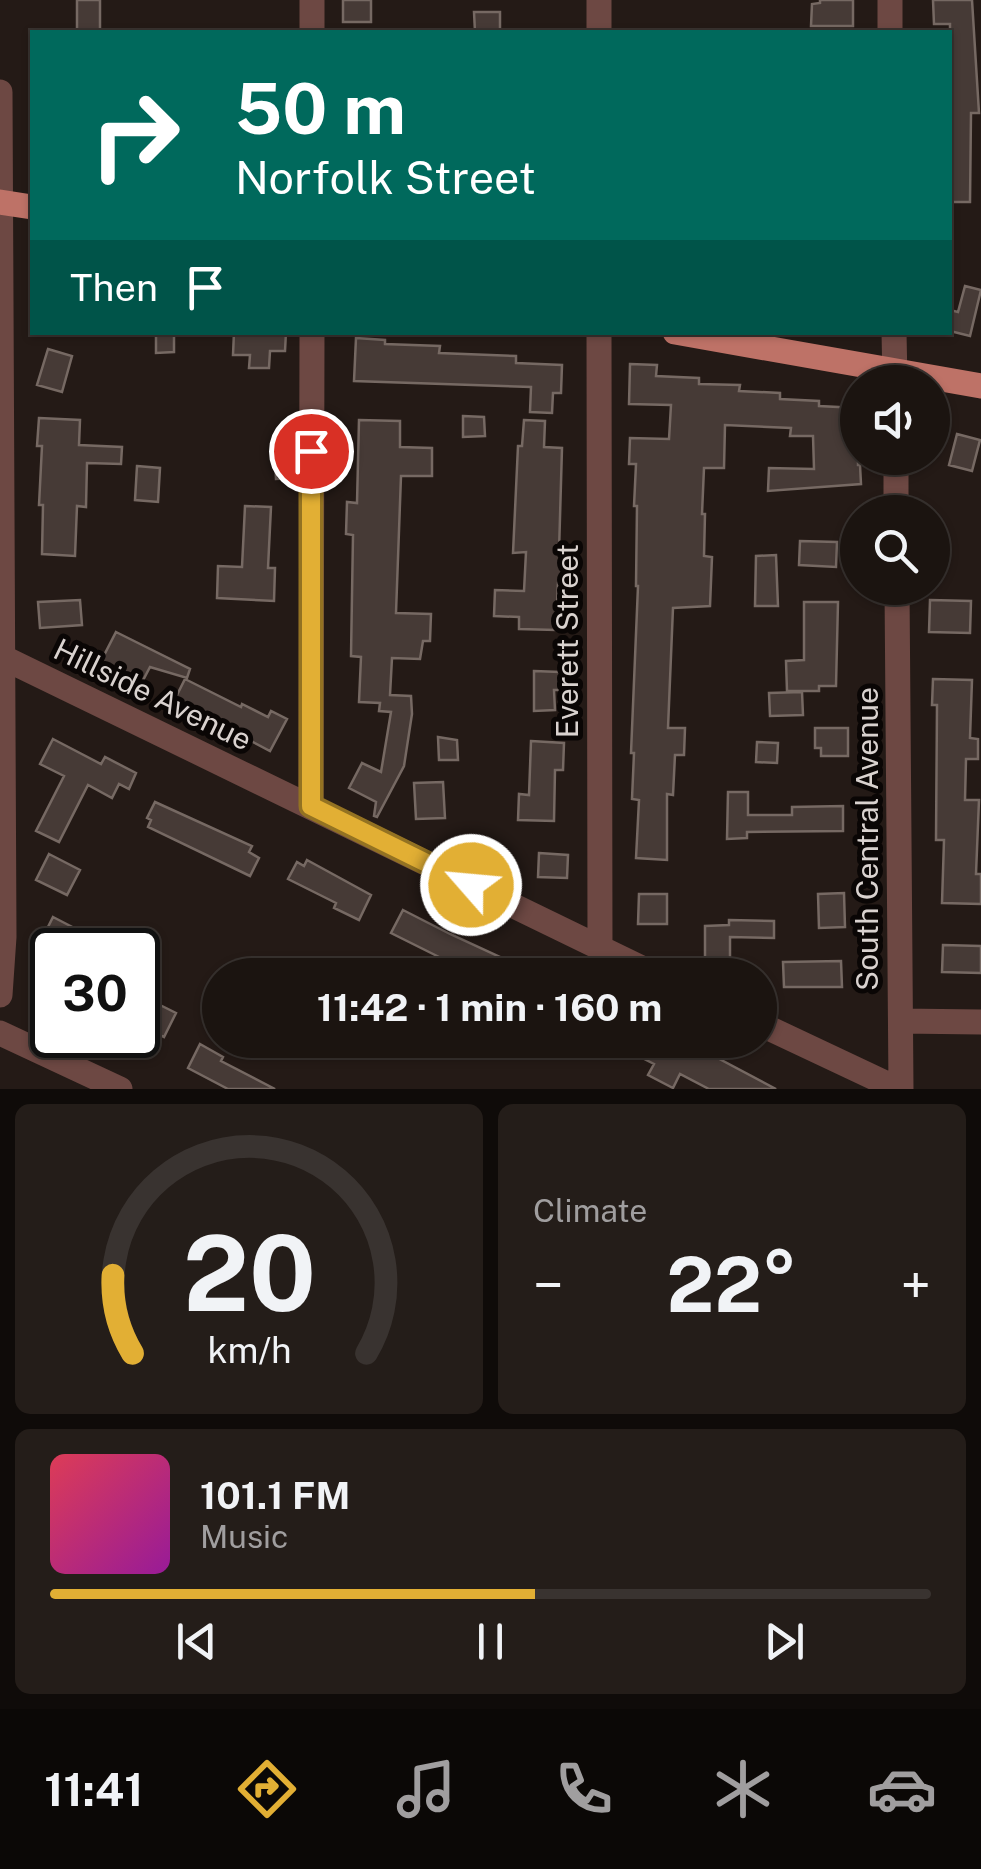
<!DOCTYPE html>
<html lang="en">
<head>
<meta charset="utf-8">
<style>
  :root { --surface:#1b1410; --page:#241d19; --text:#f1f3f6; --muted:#a09e9f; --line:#393330; --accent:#e2af34 }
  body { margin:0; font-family:"Public Sans",sans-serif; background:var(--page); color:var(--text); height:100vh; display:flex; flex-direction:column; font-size:38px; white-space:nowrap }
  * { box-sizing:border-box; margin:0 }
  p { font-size:32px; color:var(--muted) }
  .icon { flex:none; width:55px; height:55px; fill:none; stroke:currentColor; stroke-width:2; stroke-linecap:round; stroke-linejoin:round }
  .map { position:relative; height:1089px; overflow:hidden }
  .drawer { display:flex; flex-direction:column; gap:15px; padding:15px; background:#0f0b09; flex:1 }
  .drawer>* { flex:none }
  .hud { position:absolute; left:30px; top:30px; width:922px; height:305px; border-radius:0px; box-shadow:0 2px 8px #0004,0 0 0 2px var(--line); background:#00695c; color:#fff; overflow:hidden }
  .buttons { position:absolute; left:840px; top:365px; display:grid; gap:20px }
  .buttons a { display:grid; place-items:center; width:110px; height:110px; border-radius:50%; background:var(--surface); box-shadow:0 2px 8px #0004,0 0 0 2px var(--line); font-size:50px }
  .speed { position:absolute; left:30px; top:928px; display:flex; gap:20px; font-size:50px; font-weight:700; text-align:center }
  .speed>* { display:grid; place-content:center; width:130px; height:130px; border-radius:50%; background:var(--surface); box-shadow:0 2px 8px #0004,0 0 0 2px var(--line); line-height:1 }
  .speed .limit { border:5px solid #111; border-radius:15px; background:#fff; color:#111 }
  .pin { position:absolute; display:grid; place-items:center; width:85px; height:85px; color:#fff; margin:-42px; border:5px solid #fff; border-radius:50%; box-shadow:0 2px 10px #0007 }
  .me { position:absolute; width:110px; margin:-55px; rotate:297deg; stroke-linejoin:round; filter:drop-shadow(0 0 8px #0008) }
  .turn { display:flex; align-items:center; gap:35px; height:210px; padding:0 40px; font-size:45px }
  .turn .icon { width:130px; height:130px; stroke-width:2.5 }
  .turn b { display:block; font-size:70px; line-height:85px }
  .then { display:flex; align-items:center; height:95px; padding:0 40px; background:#0003; gap:20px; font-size:38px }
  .big { font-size:75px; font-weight:700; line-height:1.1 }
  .drawer .card { flex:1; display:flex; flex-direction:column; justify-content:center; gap:15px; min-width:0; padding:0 35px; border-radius:15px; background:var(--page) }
  .drawer .dial { align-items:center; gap:0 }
  .dial svg { height:260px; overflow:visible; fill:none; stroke:var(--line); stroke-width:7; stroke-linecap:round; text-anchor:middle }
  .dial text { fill:var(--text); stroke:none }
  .song { display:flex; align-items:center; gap:30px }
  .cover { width:120px; height:120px; border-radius:15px; background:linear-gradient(135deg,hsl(350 70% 55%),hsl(300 70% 35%)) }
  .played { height:10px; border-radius:5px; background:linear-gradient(90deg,var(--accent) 55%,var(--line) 55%) }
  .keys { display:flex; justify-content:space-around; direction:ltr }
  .heat { display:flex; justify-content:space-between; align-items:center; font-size:55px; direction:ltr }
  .drawer .tiles { flex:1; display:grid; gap:15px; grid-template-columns:1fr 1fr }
  .card:last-child { grid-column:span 2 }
  .trip { position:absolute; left:202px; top:958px; width:575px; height:100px; border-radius:50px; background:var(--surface); box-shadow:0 2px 8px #0004,0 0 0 2px var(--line); font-weight:700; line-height:100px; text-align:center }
  .menu { display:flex; height:160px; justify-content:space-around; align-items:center; background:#0b0806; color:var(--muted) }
  .menu .icon { width:70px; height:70px }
  .menu .on { color:var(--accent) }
  .menu b { font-size:45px; color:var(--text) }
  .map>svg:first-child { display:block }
  .building { fill:#463a36; stroke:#766963; stroke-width:2.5 }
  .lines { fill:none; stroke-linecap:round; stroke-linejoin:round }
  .minor { stroke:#6d4843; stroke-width:25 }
  .major { stroke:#be7267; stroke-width:25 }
  .route-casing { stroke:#937222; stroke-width:25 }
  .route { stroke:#e2af34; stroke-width:18 }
  .labels { text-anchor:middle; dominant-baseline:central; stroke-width:10; stroke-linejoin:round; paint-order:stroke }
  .street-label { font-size:30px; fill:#d9d2cf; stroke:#0a0605 }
</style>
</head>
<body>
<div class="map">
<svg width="981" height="1089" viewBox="0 0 981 1089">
  <rect width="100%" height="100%" fill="#241a16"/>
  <path class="building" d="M77 0H100V32H77Z
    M343 0H371V22H343Z
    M820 0H853V26H811L812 4 820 3Z
    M933 0H972L979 113H971L970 202H950V24H934Z
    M474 12H500V32H475Z
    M965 286 981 290 970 336 950 331V310L958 312Z
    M156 332H174V352L156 353Z
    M234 332H286L285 351H270L269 368H249L250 355H233Z
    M356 338 385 340V344L440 346 439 353 516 356V363L562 365 561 393H553L552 413 530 412 531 387 354 381Z
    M48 349 72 356 62 392 37 385Z
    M630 364 657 365 656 376 699 378V384L740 385 739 391 780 393V399L819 401V406L858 408V465H860L861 484 768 491 769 468 814 469 813 436H790L791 428 725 425 724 468H704L702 514H705L704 556 712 557 710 606 673 608 668 728H685L684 755H675L673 795 667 794V860L636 858 639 800 632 799 634 753H631L638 586H636L637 506H634L636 464H629L630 438 669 439 671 405 629 404Z
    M463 416 484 417 485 436 463 437Z
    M39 418 80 420 79 445 122 447 121 464 87 463 86 507 77 506 75 556 42 554 43 505H39L42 446H37Z
    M359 420 400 421V447L432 448V476H401L396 613 431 614 430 641H423L420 659 392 658 390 695 411 696 412 714 404 766 377 817 374 816 376 802 349 788 362 763 381 772 391 712 379 711 380 703 359 702 361 657 351 656 353 535 346 534 347 502 357 503Z
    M524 420 545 421 544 447 562 448 559 552H566L564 583H558L556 630 519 629V617L494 616 495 590 524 591 526 552 513 553 518 446H522Z
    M957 434 980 440 972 471 949 465Z
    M294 458 295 478 276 479 275 459Z
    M137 466 160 468 158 502 135 500Z
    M245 506 271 507 268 568H275L274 601 217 598 218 566 242 567Z
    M800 541 837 542 836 567 799 565Z
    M776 555 778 606H755L756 556Z
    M80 600 82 625 40 628 38 602Z
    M930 600 971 601 970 633 929 632Z
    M804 602H838L836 686H819V691H787L786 661 804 660Z
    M116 632 190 669 187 678 150 667 139 688 98 667Z
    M534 671 560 672 559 690H554L555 710 534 711Z
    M185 679 241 707 242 704 268 717 271 711 287 719 270 751 174 701Z
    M933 679 972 680 970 738 978 739V759H966L965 800H979L976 874H981V904L942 903 944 840H936L937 705H932Z
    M802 692 803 715 770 716 769 693Z
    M815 728H848V756H821V748H815Z
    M438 737 457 740 458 760H439Z
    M53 739 101 764 105 757 136 773 129 789 119 784 112 798 88 785 59 842 36 831 64 776 40 764Z
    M531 741 564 743 563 770H555L554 821 518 820 519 794 529 795Z
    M757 742 778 743 777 763 756 762Z
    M443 782 445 818 416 819 414 783Z
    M728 792H748V815H792V807L843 806V831L747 832V838L727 839Z
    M155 802 252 846 249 852 259 858 250 876 148 827 151 820 147 818Z
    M539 853 568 855 567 878 538 877Z
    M49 854 80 870 67 895 36 880Z
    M307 860 371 895 359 920 334 908 336 903 288 879 297 862 304 866Z
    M844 893 845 927 819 928 818 894Z
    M639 894H667V924H638Z
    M403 910 450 934 539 975H465L437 961 439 957 391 933Z
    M53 917 80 931 70 950H59L41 941Z
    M729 920 774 921V938L730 937V962L705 963V926L729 925Z
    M943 945 981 946V973L942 972Z
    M841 961 842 987H784L783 962Z
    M156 1003 176 1013 164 1037 145 1027Z
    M607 1040H698L695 1046 776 1089H709L680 1074 673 1088 648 1075 654 1064Z
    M200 1044 223 1057 221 1061 275 1089H228L188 1068Z"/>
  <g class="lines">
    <path class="minor" d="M599 0V32
      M890 0V32
      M312 32V0
      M0 92 4 937 0 995
      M599 332 600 949
      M894 332 895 382
      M896 458V512
      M897 588 901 1089
      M0 656 656 975
      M311 806 312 332
      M901 1021 981 1022
      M760 1024 898 1089
      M0 1033 120 1089"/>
    <path class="major" d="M0 202 32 207
      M675 332 981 386"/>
  </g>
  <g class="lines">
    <g class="route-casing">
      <path id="route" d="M311 451V806L471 885"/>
    </g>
    <use href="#route" class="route"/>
  </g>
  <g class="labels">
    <g class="street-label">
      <text transform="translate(567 641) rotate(-90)">Everett Street</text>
      <text transform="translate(153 694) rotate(26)">Hillside Avenue</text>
      <text transform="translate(867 839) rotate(-90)">South Central Avenue</text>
    </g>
  </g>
</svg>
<div class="buttons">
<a><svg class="icon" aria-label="sound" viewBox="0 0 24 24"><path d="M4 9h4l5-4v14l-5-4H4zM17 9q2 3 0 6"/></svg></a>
<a><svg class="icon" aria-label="search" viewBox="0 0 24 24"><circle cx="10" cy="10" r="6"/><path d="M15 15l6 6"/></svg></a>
</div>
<div class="speed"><div class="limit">30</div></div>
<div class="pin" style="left:311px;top:451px;background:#d93025"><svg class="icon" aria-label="arrive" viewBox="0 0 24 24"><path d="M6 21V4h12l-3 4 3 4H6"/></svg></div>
<svg class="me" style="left:471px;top:885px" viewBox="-20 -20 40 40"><circle r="17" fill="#e2af34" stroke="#fff" stroke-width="3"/><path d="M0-11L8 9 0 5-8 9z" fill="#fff"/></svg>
<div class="trip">11:42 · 1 min · 160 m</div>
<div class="hud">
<div class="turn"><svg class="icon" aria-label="right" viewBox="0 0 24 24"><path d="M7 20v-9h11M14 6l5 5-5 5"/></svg><div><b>50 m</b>Norfolk Street</div></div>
<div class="then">Then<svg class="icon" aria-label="arrive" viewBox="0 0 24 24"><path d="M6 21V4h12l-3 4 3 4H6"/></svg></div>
</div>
</div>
<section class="drawer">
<div class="tiles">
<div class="card dial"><svg viewBox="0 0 100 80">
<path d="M14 69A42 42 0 1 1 86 69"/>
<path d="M14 69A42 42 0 0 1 8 45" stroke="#e2af34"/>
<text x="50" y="56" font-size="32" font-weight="700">20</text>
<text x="50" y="72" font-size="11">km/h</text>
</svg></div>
<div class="card"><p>Climate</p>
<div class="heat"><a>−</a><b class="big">22°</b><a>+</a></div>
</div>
<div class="card">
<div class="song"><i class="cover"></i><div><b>101.1 FM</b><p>Music</p></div></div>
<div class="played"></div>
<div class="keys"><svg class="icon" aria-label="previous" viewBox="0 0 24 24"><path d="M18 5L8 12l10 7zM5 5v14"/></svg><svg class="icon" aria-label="pause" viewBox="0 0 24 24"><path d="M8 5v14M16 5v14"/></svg><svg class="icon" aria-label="next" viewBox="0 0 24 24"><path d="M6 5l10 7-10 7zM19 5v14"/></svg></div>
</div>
</div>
</section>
<nav class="menu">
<b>11:41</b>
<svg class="icon on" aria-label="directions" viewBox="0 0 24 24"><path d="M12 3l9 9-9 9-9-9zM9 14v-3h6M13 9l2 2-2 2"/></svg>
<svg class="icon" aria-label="music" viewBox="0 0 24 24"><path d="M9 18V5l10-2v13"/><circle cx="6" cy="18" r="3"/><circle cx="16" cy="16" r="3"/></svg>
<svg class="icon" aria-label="phone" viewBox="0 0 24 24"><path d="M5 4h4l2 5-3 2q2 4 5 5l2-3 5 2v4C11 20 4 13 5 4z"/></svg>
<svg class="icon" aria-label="climate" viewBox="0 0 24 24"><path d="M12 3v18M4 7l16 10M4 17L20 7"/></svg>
<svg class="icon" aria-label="car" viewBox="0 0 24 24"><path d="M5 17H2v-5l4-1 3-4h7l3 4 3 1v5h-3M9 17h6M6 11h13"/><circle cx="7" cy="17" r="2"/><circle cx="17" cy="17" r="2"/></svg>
</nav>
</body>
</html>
